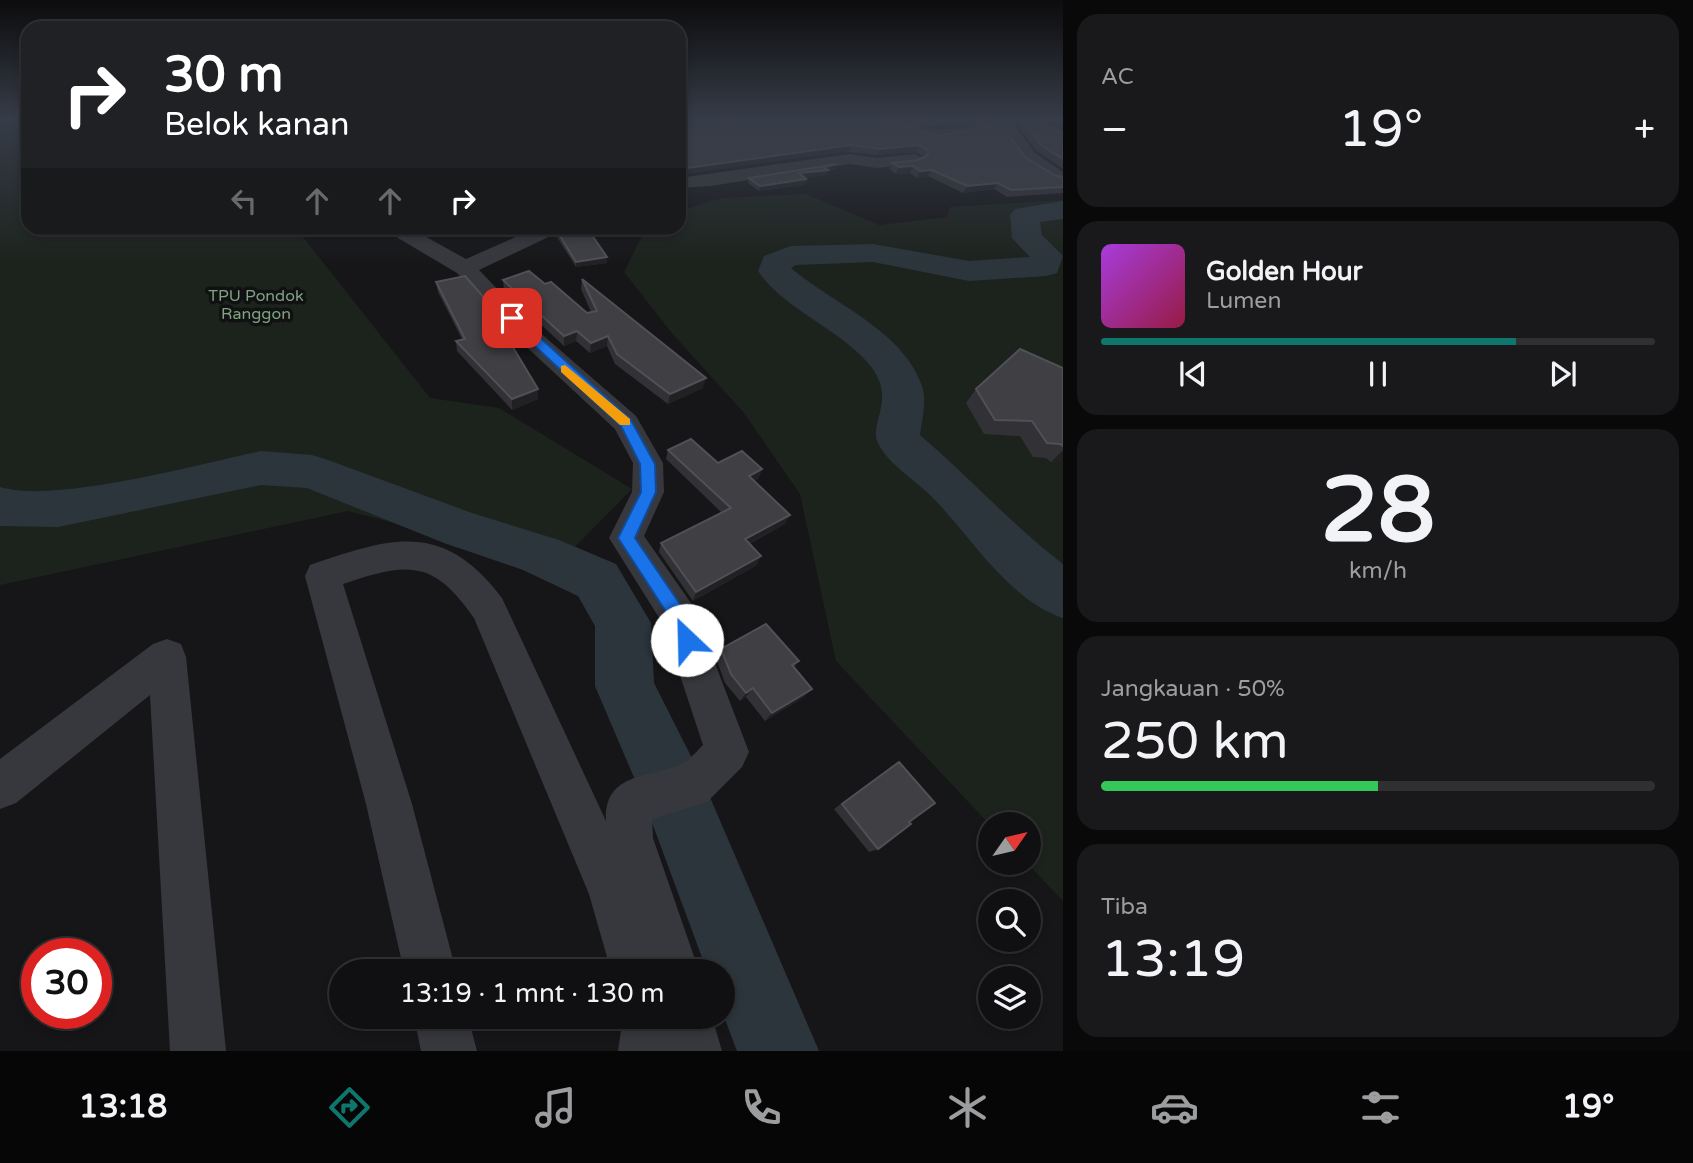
<!DOCTYPE html>
<html lang="id">
<head>
<meta charset="utf-8">
<style>
  :root { --surface:#101012; --page:#19191b; --text:#f1f3f6; --muted:#9c9d9f; --line:#303032; --accent:#0f766e }
  body { margin:0; font-family:"Varela Round",sans-serif; background:var(--page); color:var(--text); height:100vh; display:flex; flex-direction:column; font-size:26px; white-space:nowrap }
  * { box-sizing:border-box; margin:0 }
  p { font-size:23px; color:var(--muted) }
  .icon { flex:none; width:38px; height:38px; fill:none; stroke:currentColor; stroke-width:2; stroke-linecap:round; stroke-linejoin:round }
  .map { position:relative; flex:1; overflow:hidden }
  .panel { display:flex; flex-direction:column; gap:14px; padding:14px; background:#09090a; width:630px }
  .panel>* { flex:none }
  .banner { position:absolute; left:21px; top:21px; width:665px; height:214px; border-radius:21px; box-shadow:0 4px 10px #0003,0 0 0 2px var(--line); background:#202124; color:#fff; overflow:hidden }
  .needle { width:46px; rotate:56deg }
  .buttons { position:absolute; left:978px; top:812px; display:grid; gap:14px }
  .buttons a { display:grid; place-items:center; width:63px; height:63px; border-radius:50%; background:var(--surface); box-shadow:0 4px 10px #0003,0 0 0 2px var(--line); font-size:35px }
  .speed { position:absolute; left:21px; top:938px; display:flex; gap:14px; font-size:35px; font-weight:700; text-align:center }
  .speed>* { display:grid; place-content:center; width:91px; height:91px; border-radius:50%; background:var(--surface); box-shadow:0 4px 10px #0003,0 0 0 2px var(--line); line-height:1 }
  .speed .limit { border:10px solid #d22; background:#fff; color:#111 }
  .pin { position:absolute; display:grid; place-items:center; width:60px; height:60px; color:#fff; margin:-30px; border-radius:14px; box-shadow:0 4px 10px #0006 }
  .me { position:absolute; width:77px; margin:-38px; rotate:336deg; stroke-linejoin:round; filter:drop-shadow(0 0 5px #0008) }
  .turn { display:flex; align-items:center; gap:24px; height:147px; padding:0 28px; font-size:32px }
  .turn .icon { width:91px; height:91px; stroke-width:2.5 }
  .turn b { display:block; font-size:49px; line-height:60px }
  .lanes { display:flex; align-items:center; height:66px; padding:0 28px; background:#0003; justify-content:center; gap:35px; direction:ltr }
  .lanes .off { opacity:.35 }
  .big { font-size:52px; font-weight:600; line-height:1.1 }
  .panel .widget { flex:1; display:flex; flex-direction:column; justify-content:center; gap:10px; min-width:0; padding:0 24px; border-radius:21px; background:var(--page) }
  .panel .dial { align-items:center; gap:0 }
  .dial b { font-size:91px; line-height:1 }
  .song { display:flex; align-items:center; gap:21px }
  .cover { width:84px; height:84px; border-radius:10px; background:linear-gradient(135deg,hsl(280 70% 55%),hsl(340 70% 35%)) }
  .played { height:7px; border-radius:4px; background:linear-gradient(90deg,var(--accent) 75%,var(--line) 75%) }
  .keys { display:flex; justify-content:space-around; direction:ltr }
  .heat { display:flex; justify-content:space-between; align-items:center; font-size:38px; direction:ltr }
  .charge { height:10px; border-radius:5px; background:linear-gradient(90deg,#34c759 50%,var(--line) 0) }
  .trip { position:absolute; left:329px; top:959px; width:406px; height:70px; border-radius:35px; background:var(--surface); box-shadow:0 4px 10px #0003,0 0 0 2px var(--line); font-weight:600; line-height:70px; text-align:center }
  .tabs { display:flex; height:112px; justify-content:space-around; align-items:center; background:#060607; color:var(--muted) }
  .tabs .icon { width:49px; height:49px }
  .tabs .selected { color:var(--accent) }
  .tabs b { font-size:32px; color:var(--text) }
  main { display:flex; flex:1; min-height:0 }
  .map>svg:first-child { display:block }
  .green { fill:#1c231d }
  .lines { fill:none; stroke-linecap:round; stroke-linejoin:round }
  .river { fill:#2c353c; fill-rule:evenodd }
  .minor { fill:#37383d; fill-rule:evenodd }
  .wall { fill:#323236 }
  .shaded-wall { fill:#212124 }
  .building { fill:#3f3f44; stroke:#4f5156; stroke-width:2 }
  .route { fill:#1a73e8; stroke:#114b97; stroke-width:2 }
  .slow { fill:#f59e0b }
  .labels { text-anchor:middle; dominant-baseline:central; stroke-width:7; stroke-linejoin:round; paint-order:stroke }
  .far-park-label { font-size:16px; fill:#7fa381; stroke:#111113 }
</style>
</head>
<body>
<main>
<div class="map">
<svg width="1063" height="1051" viewBox="0 0 1063 1051">
  <rect width="100%" height="100%" fill="#161618"/>
  <path class="green" d="M0 118H28V228H296L430 398 499 408 632 489 557 565 348 511 0 585Z
    M806 194 879 225 947 217 950 207 1063 200V901L1027 863H1029V824L990 825 836 661 800 494 744 413 671 332 624 272 646 228H679V211L722 198Z"/>
  <g class="lines">
    <path class="river" d="M1063 201V219L1040 222 1042 235 1063 256 1057 273 1046 276 969 281 873 262 796 265 791 268C833 304 903 330 922 386 927 401 922 420 920 435 969 477 1012 525 1063 564V618C1006 598 972 537 931 496 915 480 888 464 878 443 868 422 899 398 868 363 837 327 785 310 758 271L764 256 791 246 873 244 969 261 1030 257 1012 238 1010 215 1015 209Z
      M261 451 312 455 328 460 472 513 559 540 616 564 651 623 654 683 700 774 819 1051H737L723 1014V971H707L644 801 595 686V626L578 596 523 570 444 543 307 488 261 485 58 527 0 526V487C55 504 200 464 261 451Z"/>
    <path class="minor" d="M730 118H761L753 123 679 137V127Z
      M1003 118H1024L1013 124 1035 153 1063 172V181H1053L1023 161 999 128 933 140 904 130 879 132 871 127C889 109 916 129 936 130 956 130 983 123 1003 118Z
      M850 154 877 158 915 154 924 159 915 164 877 168 850 164 711 186 679 188V178Z
      M389 228H410L466 259 536 228H562L559 232 479 270 537 330 636 416 663 463 664 492 644 536 693 606 749 752 742 767 707 802 652 819 653 838 699 971H611L589 894 474 618C433 559 408 562 343 584L412 804 456 971H404L366 804 305 576 310 565C392 537 443 520 502 598L606 821C604 774 645 778 677 766 687 763 696 752 703 745L663 624 609 538 632 492 633 463 615 429 519 340 457 273 398 238Z
      M167 639 181 644 186 657 226 1051H170L150 695 16 803 0 809V759L153 644Z
      M414 1017H468L477 1051H421Z
      M623 1017H712L722 1051H618Z"/>
  </g>
  <path class="wall" d="M889 118H990L936 127Z
    M1050 118H1063V125L1056 121 1057 120H1055Z
    M1020 119 1063 132V169L1037 151 1017 125Z
    M877 120 873 123 882 128 937 136 1025 157 1056 176 1063 177V193L1007 197 994 189 963 193 928 176 917 178 910 173 896 174 889 169 892 163 918 160 925 157 916 152 877 155 681 133Z
    M837 164 835 169 828 171 826 175 804 178 806 179 805 185 759 191 748 183 749 178Z
    M576 228H587L607 263 576 267 557 237V231L577 229Z
    M582 279 703 388 668 404 615 364 607 346 590 353 576 341 564 346 504 290 503 280 545 284 587 313 591 312 581 289Z
    M436 282 538 399 512 410 457 351 456 341 462 339 438 292Z
    M1063 368V460L1051 462 1046 458 1033 457 1020 436 984 434 966 403 976 389Z
    M668 450 718 463 762 469 758 479 754 481 785 524 749 544 757 565 693 601 659 552 661 543 722 513 666 459Z
    M721 649 799 661 794 667 804 697 765 721 746 697 740 701 725 683 716 658Z
    M899 762 909 822 878 849 869 852 834 809Z"/>
  <path class="shaded-wall" d="M680 118H717L679 124Z
    M875 118H884L877 120 869 128 871 122Z
    M958 118H990L936 127 939 121Z
    M852 145 850 151 679 175 680 169Z
    M919 145 916 152 877 155 880 149Z
    M837 164 835 169 828 171 826 175 797 179 799 173Z
    M913 166 910 173 896 174 899 167Z
    M932 170 928 176 917 178 920 171Z
    M806 179 805 185 759 191 760 186Z
    M998 183 994 189 963 193 967 186Z
    M607 257V263L576 267V262Z
    M577 331 576 341 564 346V336Z
    M608 336 607 346 590 353 591 343Z
    M706 378 703 388 668 404 670 394Z
    M538 389V399L512 410V399Z
    M1063 450V460L1051 462Z
    M762 469 758 479 745 485 749 476Z
    M790 515 785 524 740 548 745 539Z
    M761 556 757 565 693 601 696 592Z
    M753 688 746 697 740 701 746 693Z
    M812 689 804 697 765 721 772 713Z"/>
  <path class="building" d="M757 118H875L871 122 882 128 906 126 937 136 1001 125 1025 157 1056 176 1063 177V187L1011 190 998 183 967 186 932 170 920 171 913 166 899 167 892 163 918 160 928 155V150L919 145 880 149 852 145 680 169 679 171V132L681 133 755 119Z
    M922 118H958L939 121Z
    M1022 118H1034L1063 132V159L1041 145 1020 119Z
    M837 164 823 167 828 170 799 173 806 179 760 186 749 178Z
    M587 228 607 257 576 262 557 231Z
    M529 271 545 284 551 282 587 313 597 311 582 279 706 378 670 394 617 354 608 336 591 343 577 331 564 336 503 280Z
    M465 276 481 294 538 389 512 399 456 341 465 339 436 282Z
    M1020 349 1063 368V446L1060 444 1047 443 1032 421 995 420 976 389Z
    M691 439 718 463 742 451 762 469 749 476 790 515 745 539 761 556 696 592 661 543 731 508 668 450Z
    M766 624 799 661 792 665 812 689 772 713 753 688 746 693 731 674 721 649Z
    M899 762 935 803 909 822 911 824 878 849 842 804Z"/>
  <linearGradient id="sky" x2="0" y2="1"><stop stop-color="#0c0c0d"/><stop offset="0.45" stop-color="#363c48"/><stop offset="1" stop-color="#363c48" stop-opacity="0"/></linearGradient>
  <rect width="1063" height="265" fill="url(#sky)"/>
  <path class="route" d="M508 316H516L631 420 655 464 656 492 635 538 686 613 697 640 694 646H681L672 621 618 538 641 492 640 464 621 426 508 321Z"/>
  <path class="slow" d="M565 365 630 419V425H620L561 372V366Z"/>
  <g class="labels">
    <g class="far-park-label">
      <text x="256" y="296">TPU Pondok<tspan x="256" dy="18">Ranggon</tspan></text>
    </g>
  </g>
</svg>
<div class="buttons">
<a><svg class="needle" viewBox="-14 -14 28 28"><path d="M0-13l5 13h-10z" fill="#e53935"/><path d="M0 13l5-13h-10z" fill="#9c9d9f"/></svg></a>
<a><svg class="icon" aria-label="search" viewBox="0 0 24 24"><circle cx="10" cy="10" r="6"/><path d="M15 15l6 6"/></svg></a>
<a><svg class="icon" aria-label="layers" viewBox="0 0 24 24"><path d="M12 4l9 5-9 5-9-5zM3 14l9 5 9-5"/></svg></a>
</div>
<div class="speed"><div class="limit">30</div></div>
<div class="pin" style="left:512px;top:318px;background:#d93025"><svg class="icon" aria-label="arrive" viewBox="0 0 24 24"><path d="M6 21V4h12l-3 4 3 4H6"/></svg></div>
<svg class="me" style="left:687px;top:640px" viewBox="-20 -20 40 40"><circle r="19" fill="#fff"/><path d="M0-13L10 11 0 6-10 11z" fill="#1a73e8"/></svg>
<div class="trip">13:19 · 1 mnt · 130 m</div>
<div class="banner">
<div class="turn"><svg class="icon" aria-label="right" viewBox="0 0 24 24"><path d="M7 20v-9h11M14 6l5 5-5 5"/></svg><div><b>30 m</b>Belok kanan</div></div>
<div class="lanes"><svg class="icon off" aria-label="left" viewBox="0 0 24 24"><path d="M17 20v-9H6M10 6l-5 5 5 5"/></svg><svg class="icon off" aria-label="ahead" viewBox="0 0 24 24"><path d="M12 20V5M6 11l6-6 6 6"/></svg><svg class="icon off" aria-label="ahead" viewBox="0 0 24 24"><path d="M12 20V5M6 11l6-6 6 6"/></svg><svg class="icon" aria-label="right" viewBox="0 0 24 24"><path d="M7 20v-9h11M14 6l5 5-5 5"/></svg></div>
</div>
</div>
<section class="panel">
<div class="widget"><p>AC</p>
<div class="heat"><a>−</a><b class="big">19°</b><a>+</a></div>
</div>
<div class="widget">
<div class="song"><i class="cover"></i><div><b>Golden Hour</b><p>Lumen</p></div></div>
<div class="played"></div>
<div class="keys"><svg class="icon" aria-label="previous" viewBox="0 0 24 24"><path d="M18 5L8 12l10 7zM5 5v14"/></svg><svg class="icon" aria-label="pause" viewBox="0 0 24 24"><path d="M8 5v14M16 5v14"/></svg><svg class="icon" aria-label="next" viewBox="0 0 24 24"><path d="M6 5l10 7-10 7zM19 5v14"/></svg></div>
</div>
<div class="widget dial"><b>28</b><p>km/h</p></div>
<div class="widget"><p>Jangkauan · 50%</p><b class="big">250 km</b><div class="charge"></div></div>
<div class="widget"><p>Tiba</p><b class="big">13:19</b></div>
</section>
</main>
<nav class="tabs">
<b>13:18</b>
<svg class="icon selected" aria-label="directions" viewBox="0 0 24 24"><path d="M12 3l9 9-9 9-9-9zM9 14v-3h6M13 9l2 2-2 2"/></svg>
<svg class="icon" aria-label="music" viewBox="0 0 24 24"><path d="M9 18V5l10-2v13"/><circle cx="6" cy="18" r="3"/><circle cx="16" cy="16" r="3"/></svg>
<svg class="icon" aria-label="phone" viewBox="0 0 24 24"><path d="M5 4h4l2 5-3 2q2 4 5 5l2-3 5 2v4C11 20 4 13 5 4z"/></svg>
<svg class="icon" aria-label="climate" viewBox="0 0 24 24"><path d="M12 3v18M4 7l16 10M4 17L20 7"/></svg>
<svg class="icon" aria-label="car" viewBox="0 0 24 24"><path d="M5 17H2v-5l4-1 3-4h7l3 4 3 1v5h-3M9 17h6M6 11h13"/><circle cx="7" cy="17" r="2"/><circle cx="17" cy="17" r="2"/></svg>
<svg class="icon" aria-label="filters" viewBox="0 0 24 24"><path d="M4 7h16M4 17h16"/><circle cx="9" cy="7" r="2"/><circle cx="15" cy="17" r="2"/></svg>
<b>19°</b>
</nav>
</body>
</html>
